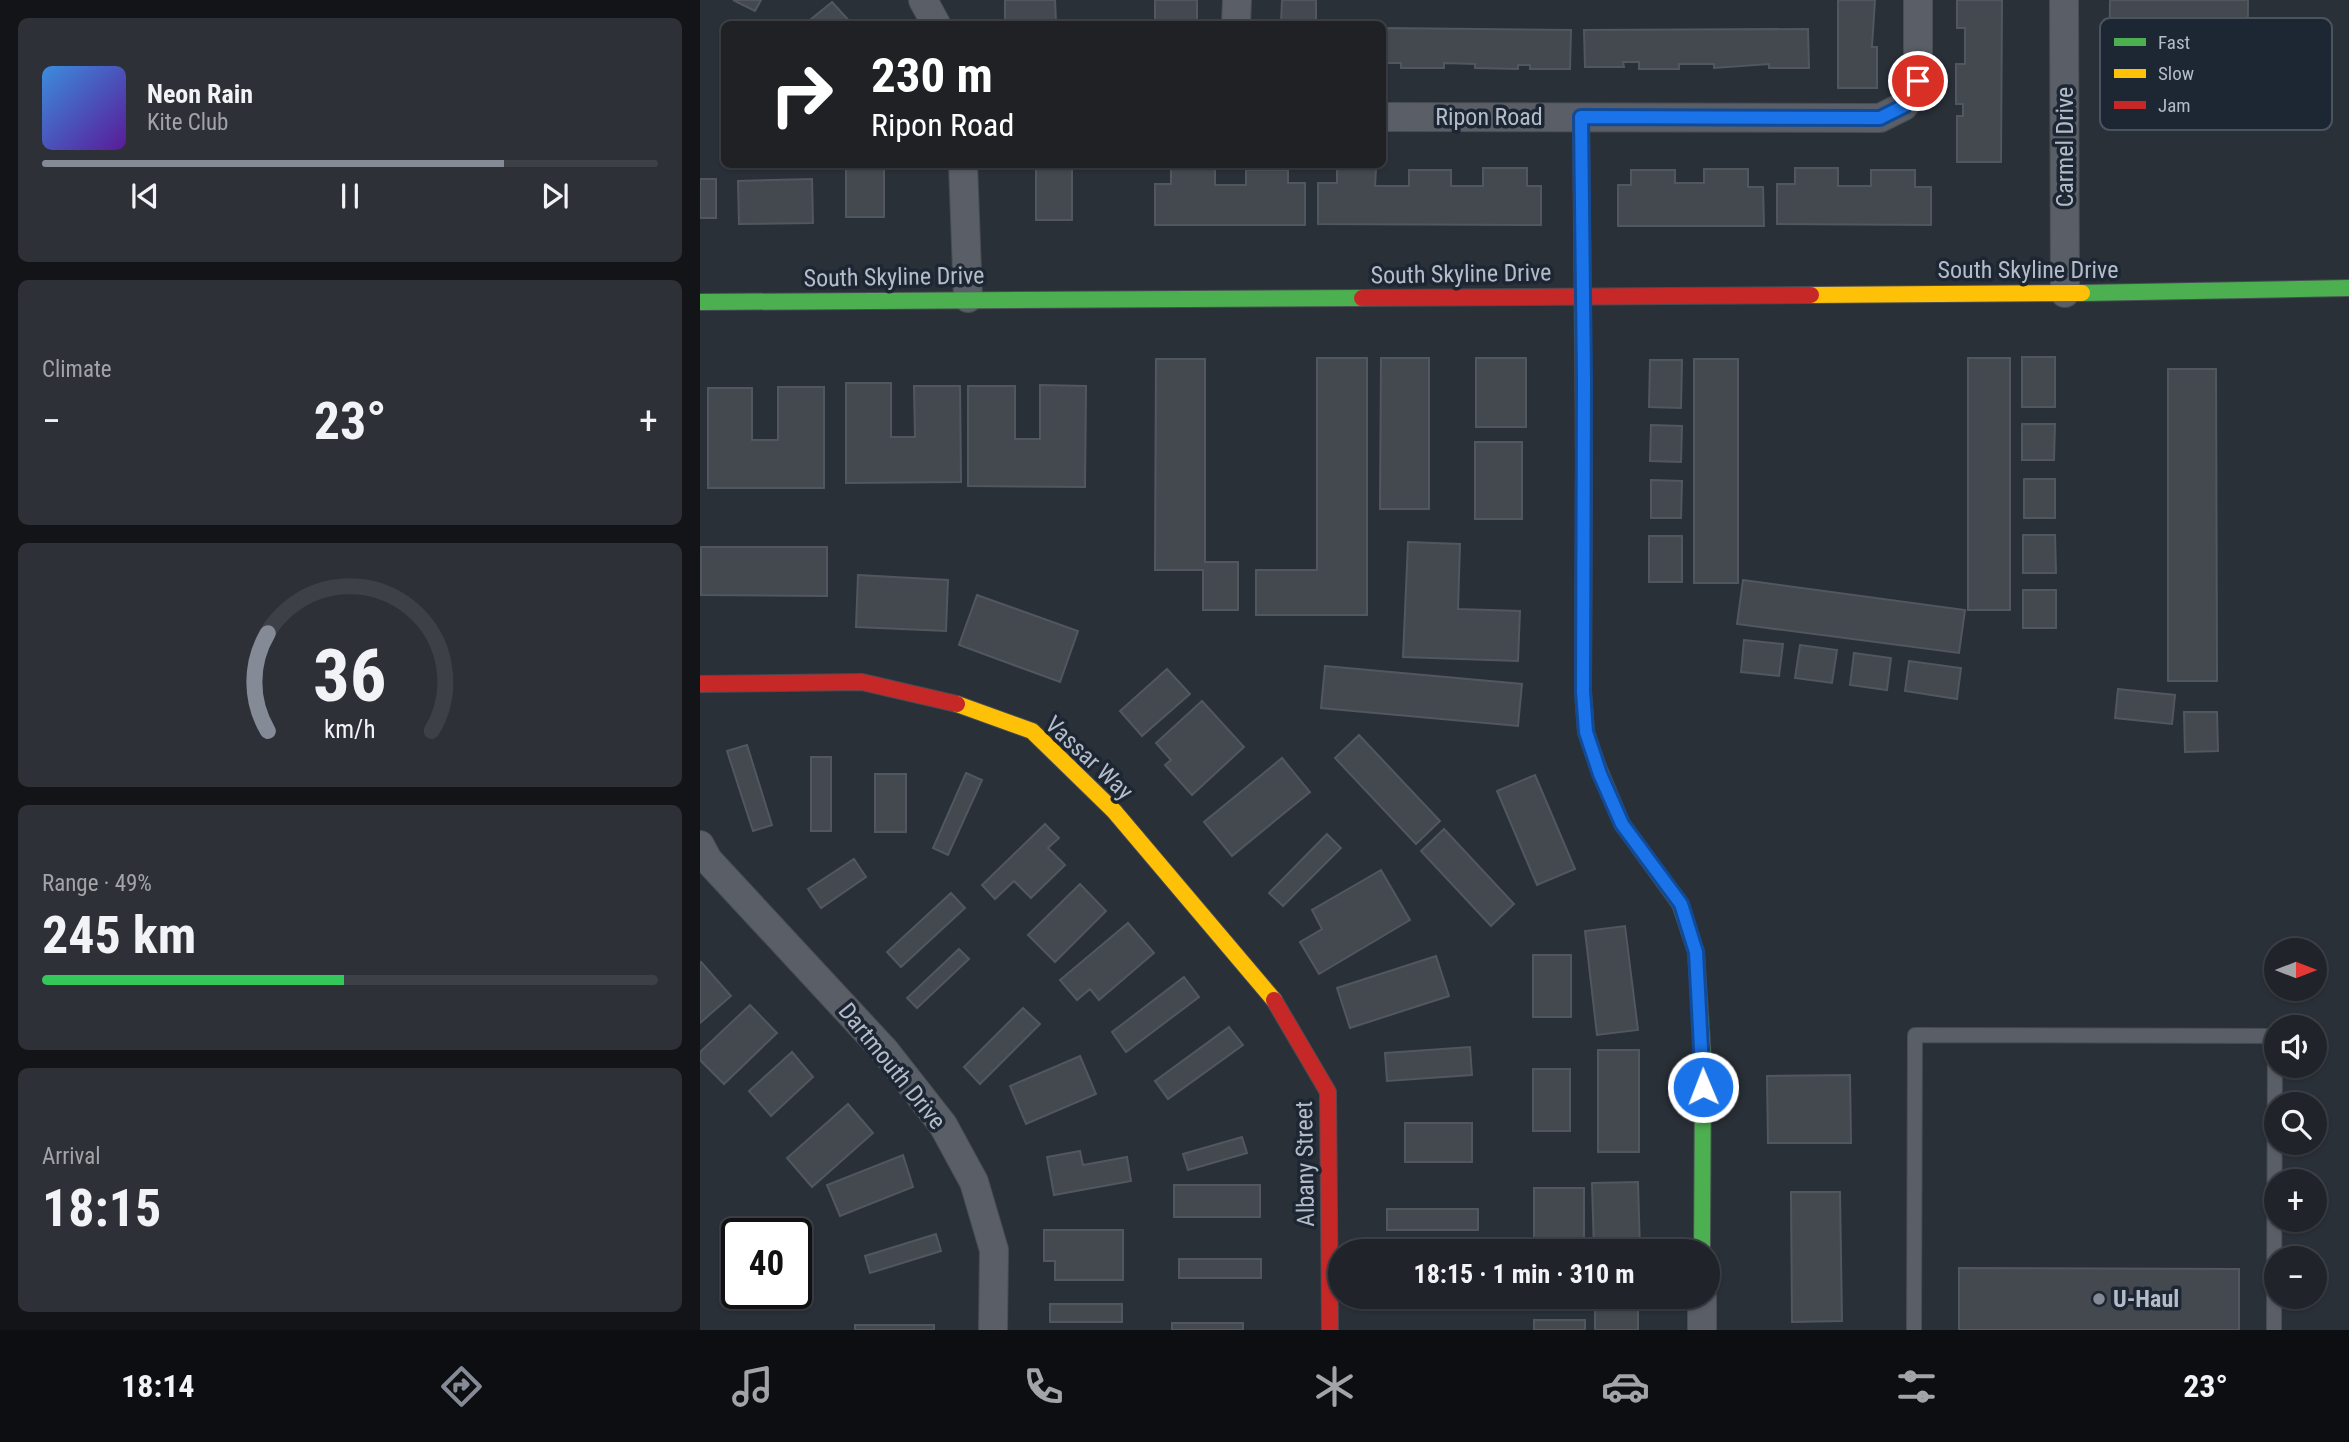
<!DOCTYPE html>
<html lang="en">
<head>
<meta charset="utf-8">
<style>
  :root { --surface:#20242a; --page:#2d3036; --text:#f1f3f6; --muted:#a2a4a8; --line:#3d4147; --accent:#848b96 }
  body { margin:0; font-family:"Roboto Condensed",sans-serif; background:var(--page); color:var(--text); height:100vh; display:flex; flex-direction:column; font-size:26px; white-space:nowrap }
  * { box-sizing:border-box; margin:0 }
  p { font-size:23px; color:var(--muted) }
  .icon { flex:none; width:38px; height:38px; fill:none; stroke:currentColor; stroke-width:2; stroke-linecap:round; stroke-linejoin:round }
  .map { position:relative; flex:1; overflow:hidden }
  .panel { display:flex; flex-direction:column; gap:18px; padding:18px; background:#121417; width:700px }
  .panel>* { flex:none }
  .banner { position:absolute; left:21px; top:21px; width:665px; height:147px; border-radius:10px; box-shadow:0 2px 5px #0004,0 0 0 2px var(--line); background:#202124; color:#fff; overflow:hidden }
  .needle { width:46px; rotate:90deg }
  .controls { position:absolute; left:1564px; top:938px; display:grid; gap:14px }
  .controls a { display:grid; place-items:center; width:63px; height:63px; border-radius:50%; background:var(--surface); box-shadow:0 2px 5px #0004,0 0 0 2px var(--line); font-size:35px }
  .speed { position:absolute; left:21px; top:1218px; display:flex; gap:14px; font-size:35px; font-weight:700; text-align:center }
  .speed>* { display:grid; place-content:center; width:91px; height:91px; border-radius:50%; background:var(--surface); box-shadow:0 2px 5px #0004,0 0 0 2px var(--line); line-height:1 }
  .speed .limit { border:4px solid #111; border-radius:10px; background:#fff; color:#111 }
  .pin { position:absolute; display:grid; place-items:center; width:60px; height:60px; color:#fff; margin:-30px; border:4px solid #fff; border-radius:50%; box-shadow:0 2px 7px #0007 }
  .me { position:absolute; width:77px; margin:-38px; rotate:359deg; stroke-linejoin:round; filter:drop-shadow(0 0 5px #0008) }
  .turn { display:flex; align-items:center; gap:24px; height:147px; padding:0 35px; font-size:32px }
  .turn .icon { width:91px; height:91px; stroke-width:2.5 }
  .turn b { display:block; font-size:49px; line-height:60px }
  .big { font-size:52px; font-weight:700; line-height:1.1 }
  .panel .tile { flex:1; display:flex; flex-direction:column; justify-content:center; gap:10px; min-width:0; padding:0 24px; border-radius:10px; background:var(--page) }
  .panel .dial { align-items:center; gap:0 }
  .dial svg { height:182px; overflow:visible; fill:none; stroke:var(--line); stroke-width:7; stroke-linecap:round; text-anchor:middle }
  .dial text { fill:var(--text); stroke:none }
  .song { display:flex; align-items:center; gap:21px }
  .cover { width:84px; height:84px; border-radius:10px; background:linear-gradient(135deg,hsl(210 70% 55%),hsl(270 70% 35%)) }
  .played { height:7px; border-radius:4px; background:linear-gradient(90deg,var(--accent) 75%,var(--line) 75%) }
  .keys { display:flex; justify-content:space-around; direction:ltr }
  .heat { display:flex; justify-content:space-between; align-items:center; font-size:38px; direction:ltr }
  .charge { height:10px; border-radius:5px; background:linear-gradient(90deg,#34c759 49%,var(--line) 0) }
  .trip { position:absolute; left:628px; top:1239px; width:392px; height:70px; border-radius:35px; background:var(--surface); box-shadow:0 2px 5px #0004,0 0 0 2px var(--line); font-weight:700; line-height:70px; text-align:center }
  .tab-bar { display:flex; height:112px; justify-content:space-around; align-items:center; background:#0d0e11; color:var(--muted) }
  .tab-bar .icon { width:49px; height:49px }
  .tab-bar .current { color:var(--accent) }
  .tab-bar b { font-size:32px; color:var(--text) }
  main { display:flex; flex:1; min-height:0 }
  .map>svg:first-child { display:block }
  .building { fill:#444950; stroke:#52575f; stroke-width:2 }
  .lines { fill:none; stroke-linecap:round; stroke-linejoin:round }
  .lane-casing { stroke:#484c53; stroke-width:16 }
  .street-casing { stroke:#484c53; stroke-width:30 }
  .fast-casing { stroke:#484c53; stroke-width:18 }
  .slow-casing { stroke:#484c53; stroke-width:18 }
  .jam-casing { stroke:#484c53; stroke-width:18 }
  .lane { stroke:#5a5e66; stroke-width:14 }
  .street { stroke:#5a5e66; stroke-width:28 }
  .fast { stroke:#4caf50; stroke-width:16 }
  .slow { stroke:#ffc107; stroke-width:16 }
  .jam { stroke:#c62828; stroke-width:16 }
  .route-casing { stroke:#114b97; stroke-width:18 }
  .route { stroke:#1a73e8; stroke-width:12 }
  .poi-dot { fill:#848b96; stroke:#1d2633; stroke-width:2.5 }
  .labels { text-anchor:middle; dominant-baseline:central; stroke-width:7; stroke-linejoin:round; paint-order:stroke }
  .street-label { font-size:24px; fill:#b4bcc9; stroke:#1d2633 }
  .poi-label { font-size:24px; font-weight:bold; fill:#b4bcc9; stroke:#1d2633; text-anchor:start }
  .key { fill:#1d2633; stroke:#4a5360; stroke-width:2 }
  .key-label { font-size:19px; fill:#b4bcc9 }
</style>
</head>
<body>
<main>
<section class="panel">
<div class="tile">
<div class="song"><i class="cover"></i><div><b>Neon Rain</b><p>Kite Club</p></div></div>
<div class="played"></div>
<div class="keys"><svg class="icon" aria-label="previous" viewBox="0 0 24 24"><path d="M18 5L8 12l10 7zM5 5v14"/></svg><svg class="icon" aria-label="pause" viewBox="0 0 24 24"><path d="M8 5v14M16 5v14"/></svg><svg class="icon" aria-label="next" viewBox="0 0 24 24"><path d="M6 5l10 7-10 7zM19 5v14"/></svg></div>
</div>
<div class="tile"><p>Climate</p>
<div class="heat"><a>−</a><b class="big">23°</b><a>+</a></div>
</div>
<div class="tile dial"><svg viewBox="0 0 100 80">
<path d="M14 69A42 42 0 1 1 86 69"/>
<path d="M14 69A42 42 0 0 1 14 26" stroke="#848b96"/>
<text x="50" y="56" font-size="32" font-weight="700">36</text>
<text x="50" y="72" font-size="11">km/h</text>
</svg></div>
<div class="tile"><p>Range · 49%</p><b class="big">245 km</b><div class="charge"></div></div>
<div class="tile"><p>Arrival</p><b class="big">18:15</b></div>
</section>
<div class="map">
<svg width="1649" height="1330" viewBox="0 0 1649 1330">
  <rect width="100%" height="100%" fill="#2a3038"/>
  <path class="building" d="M33 0H61L55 11Z
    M305 0H355L356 22 305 23Z
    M455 0H497V23L455 24Z
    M582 0H616V24H581Z
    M1138 0H1175L1172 47H1177V88H1138Z
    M1257 0H1302L1301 162H1257V116H1263V104H1256V64H1265V28H1257Z
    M1410 0H1548L1547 91 1409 90Z
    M132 2 152 24H105Z
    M682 28 871 30 870 69H830V65H818V69L775 68V64L744 63V68H701V63H686V69H682Z
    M1108 29 1109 68H1069V64L1014 68V64H979V69H939V62H923L924 67H885L884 30Z
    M146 164H184V217H146Z
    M336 164H372V220H336Z
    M471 167 515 168V185H546V170H588V183H605V225H455V184H471Z
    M783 168H827V186H841V225L618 224V183H637V169H676L675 186H709V170H751V186H783Z
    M1095 168H1138V186H1171V170H1215V187H1231V225L1077 224V184H1095Z
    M1004 169H1048V187H1063L1064 226H918V185H931V170H975V183H1004Z
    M0 179H16V218H0Z
    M112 179 113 223 39 224 38 181Z
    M1322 357H1355V407H1322Z
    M617 358H667V615H556V570H617Z
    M681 358H729V509H680Z
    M776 358H826V427H776Z
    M1268 358H1310V610H1268Z
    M456 359H505V562H538V610H503V570H455Z
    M994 359H1038V583H994Z
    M950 360H982L981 408 949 407Z
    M1468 369H1516L1517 681H1468Z
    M146 383H191V437H215L214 386H260L261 482 146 483Z
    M340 385 386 386 385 487 268 486V386H315V439H340Z
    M78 387H124V488H8V388H52V440H78Z
    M1322 424H1355L1354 460H1322Z
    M951 425 982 426 981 462 950 461Z
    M775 442H822V519H775Z
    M1324 479H1355V518H1324Z
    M951 480 982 481 981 518H951Z
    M1323 535H1355L1356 573H1323Z
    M949 536H982V582H949Z
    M708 542 760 544 758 609 820 611 818 661 703 657Z
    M1 547H127V596L1 595Z
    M158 575 248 580 246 631 156 627Z
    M1043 580 1265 610 1259 653 1037 624Z
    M1323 590H1356V628H1323Z
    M277 595 378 631 360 682 259 645Z
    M1044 640 1083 644 1079 676 1041 672Z
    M1100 645 1137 650 1132 683 1095 678Z
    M1154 653 1191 658 1187 690 1150 685Z
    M1209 661 1261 668 1257 699 1205 691Z
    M625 666 822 684 818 726 621 708Z
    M467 669 490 694 442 736 420 711Z
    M1418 689 1475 695 1472 724 1415 718Z
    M502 701 544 747 492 795 465 765 471 760 456 743Z
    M1484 712H1517L1518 751 1485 752Z
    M659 735 740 821 716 844 635 758Z
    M47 745 72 825 53 831 27 751Z
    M111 757H131V831H111Z
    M582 758 610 792 532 856 504 822Z
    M266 773 282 780 248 855 233 848Z
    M175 774H206V832H175Z
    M835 775 875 869 837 885 797 791Z
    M345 824 359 838 348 848 365 865 331 898 314 881 295 899 282 885Z
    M744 829 814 904 791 926 721 851Z
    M627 834 641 848 583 906 569 893Z
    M154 859 166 877 121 908 108 889Z
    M681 870 710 920 619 974 600 942 622 929 612 910Z
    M380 884 406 911 355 962 328 935Z
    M251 893 265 908 201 967 187 952Z
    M428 923 454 953 399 1000 390 989 377 1000 360 980Z
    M925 926 938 1030 897 1035 885 931Z
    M259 949 269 959 217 1008 207 998Z
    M833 955H871V1017H833Z
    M736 956 749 996 650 1028 637 988Z
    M1 962 31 996 0 1023V963Z
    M484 977 499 997 426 1052 412 1032Z
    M50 1005 77 1033 24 1084 0 1060V1052Z
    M323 1008 340 1024 280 1084 264 1067Z
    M529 1027 543 1045 468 1099 455 1081Z
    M770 1047 772 1075 687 1081 685 1053Z
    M898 1050H939V1152H898Z
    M92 1052 113 1077 71 1116 49 1091Z
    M380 1056 396 1094 326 1124 310 1086Z
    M833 1069H870V1131H833Z
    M1150 1075 1151 1143H1068L1067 1076Z
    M148 1104 173 1133 112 1187 87 1158Z
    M705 1123H772V1162H705Z
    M542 1137 547 1153 488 1170 483 1154Z
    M380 1151 383 1165 427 1157 431 1181 354 1195 347 1157Z
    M203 1155 213 1187 140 1216 127 1185Z
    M938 1182 940 1251H894L892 1183Z
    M474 1185H560V1217H474Z
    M834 1188H884V1251H834Z
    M1091 1192H1140L1142 1321 1092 1322Z
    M687 1209H778V1230H687Z
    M344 1230H423V1280H355V1261H344Z
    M236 1234 241 1251 170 1273 165 1256Z
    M479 1259H561V1278H479Z
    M1259 1268 1539 1269V1330H1259Z
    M699 1297H771V1308H699Z
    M350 1304H422V1322H350Z
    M895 1304H938V1330H895Z
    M834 1320H885V1330H834Z
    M472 1323H543V1330H472Z
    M155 1325H234V1330H155Z"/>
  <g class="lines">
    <g class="lane-casing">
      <path id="lane" d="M1214 1330 1215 1035 1575 1036 1574 1330"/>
    </g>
    <g class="street-casing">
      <path id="street" d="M223 0 236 24
        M1364 0 1365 293
        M536 24 537 0
        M682 117 1180 118 1204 106 1218 81V0
        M263 164 268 298
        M0 845 8 860 185 1051 243 1125 274 1182 294 1250 293 1330
        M1002 1330V1297"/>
    </g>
    <g class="fast-casing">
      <path id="fast" d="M881 117 884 464
        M1382 293 1649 288
        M0 302 662 298
        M898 767 922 824 980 904 996 952 1003 1059 1002 1251"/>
    </g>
    <g class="slow-casing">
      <path id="slow" d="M1111 295 1382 293
        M884 464 883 692 886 732 898 767
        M257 704 332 731 414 811 574 1000"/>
    </g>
    <g class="jam-casing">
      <path id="jam" d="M662 298 1111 295
        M0 684 162 682 257 704
        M574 1000 628 1092 630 1330"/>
    </g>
    <use href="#lane" class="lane"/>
    <use href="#street" class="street"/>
    <use href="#fast" class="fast"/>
    <use href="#slow" class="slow"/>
    <use href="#jam" class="jam"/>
  </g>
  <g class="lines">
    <g class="route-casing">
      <path id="route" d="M1003 1087 996 952 981 904 922 824 900 774 886 732 883 692 884 380 881 117 1180 118 1204 106 1218 81"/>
    </g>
    <use href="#route" class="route"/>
  </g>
  <circle class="poi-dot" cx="1399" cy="1299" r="7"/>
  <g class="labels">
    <g class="street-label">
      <text x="789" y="117">Ripon Road</text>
      <text transform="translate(1365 147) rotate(-90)">Carmel Drive</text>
      <text x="1328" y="270">South Skyline Drive</text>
      <text transform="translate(761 274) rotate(-1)">South Skyline Drive</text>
      <text transform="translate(194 277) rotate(-1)">South Skyline Drive</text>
      <text transform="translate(389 758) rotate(43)">Vassar Way</text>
      <text transform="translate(192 1066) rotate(51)">Dartmouth Drive</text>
      <text transform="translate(605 1164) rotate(-91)">Albany Street</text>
    </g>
    <g class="poi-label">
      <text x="1413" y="1299">U-Haul</text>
    </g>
  </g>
  <rect x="1400" y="18" width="232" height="112" rx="10" class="key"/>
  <rect x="1414" y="38" width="32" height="8" fill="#4caf50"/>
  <rect x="1414" y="69" width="32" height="9" fill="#ffc107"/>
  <rect x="1414" y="101" width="32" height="8" fill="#c62828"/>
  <g class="key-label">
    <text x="1458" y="49">Fast</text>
    <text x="1458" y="80">Slow</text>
    <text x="1458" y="112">Jam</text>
  </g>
</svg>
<div class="controls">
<a><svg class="needle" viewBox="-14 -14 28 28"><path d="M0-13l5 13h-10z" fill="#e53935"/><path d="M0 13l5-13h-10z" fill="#a2a4a8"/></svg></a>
<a><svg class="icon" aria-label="sound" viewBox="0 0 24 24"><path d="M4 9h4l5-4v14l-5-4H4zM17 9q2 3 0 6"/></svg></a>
<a><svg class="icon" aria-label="search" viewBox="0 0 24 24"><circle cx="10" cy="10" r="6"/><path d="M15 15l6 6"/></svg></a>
<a>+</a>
<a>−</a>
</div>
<div class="speed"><div class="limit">40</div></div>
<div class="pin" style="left:1218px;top:81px;background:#d93025"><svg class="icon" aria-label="arrive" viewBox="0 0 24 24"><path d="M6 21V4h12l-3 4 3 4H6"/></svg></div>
<svg class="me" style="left:1003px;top:1087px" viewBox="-20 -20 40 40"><circle r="17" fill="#1a73e8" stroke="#fff" stroke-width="3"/><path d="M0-11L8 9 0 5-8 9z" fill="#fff"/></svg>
<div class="trip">18:15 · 1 min · 310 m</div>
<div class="banner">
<div class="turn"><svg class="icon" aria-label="right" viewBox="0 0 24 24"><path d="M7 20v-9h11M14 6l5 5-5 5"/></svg><div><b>230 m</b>Ripon Road</div></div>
</div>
</div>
</main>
<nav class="tab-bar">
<b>18:14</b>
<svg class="icon current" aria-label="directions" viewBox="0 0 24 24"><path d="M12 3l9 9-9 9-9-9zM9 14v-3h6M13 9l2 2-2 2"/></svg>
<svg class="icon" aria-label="music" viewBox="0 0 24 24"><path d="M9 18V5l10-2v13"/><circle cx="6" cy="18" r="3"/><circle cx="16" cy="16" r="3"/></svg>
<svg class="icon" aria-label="phone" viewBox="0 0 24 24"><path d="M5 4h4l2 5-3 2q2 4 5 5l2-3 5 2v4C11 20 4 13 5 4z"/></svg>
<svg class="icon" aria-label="climate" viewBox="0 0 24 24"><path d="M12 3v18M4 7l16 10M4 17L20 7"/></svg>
<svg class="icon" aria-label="car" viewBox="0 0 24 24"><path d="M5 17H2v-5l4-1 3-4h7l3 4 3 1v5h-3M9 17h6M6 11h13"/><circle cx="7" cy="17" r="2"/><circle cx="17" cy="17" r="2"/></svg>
<svg class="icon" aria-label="filters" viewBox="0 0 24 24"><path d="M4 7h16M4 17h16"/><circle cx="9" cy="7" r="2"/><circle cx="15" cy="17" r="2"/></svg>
<b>23°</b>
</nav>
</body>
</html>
